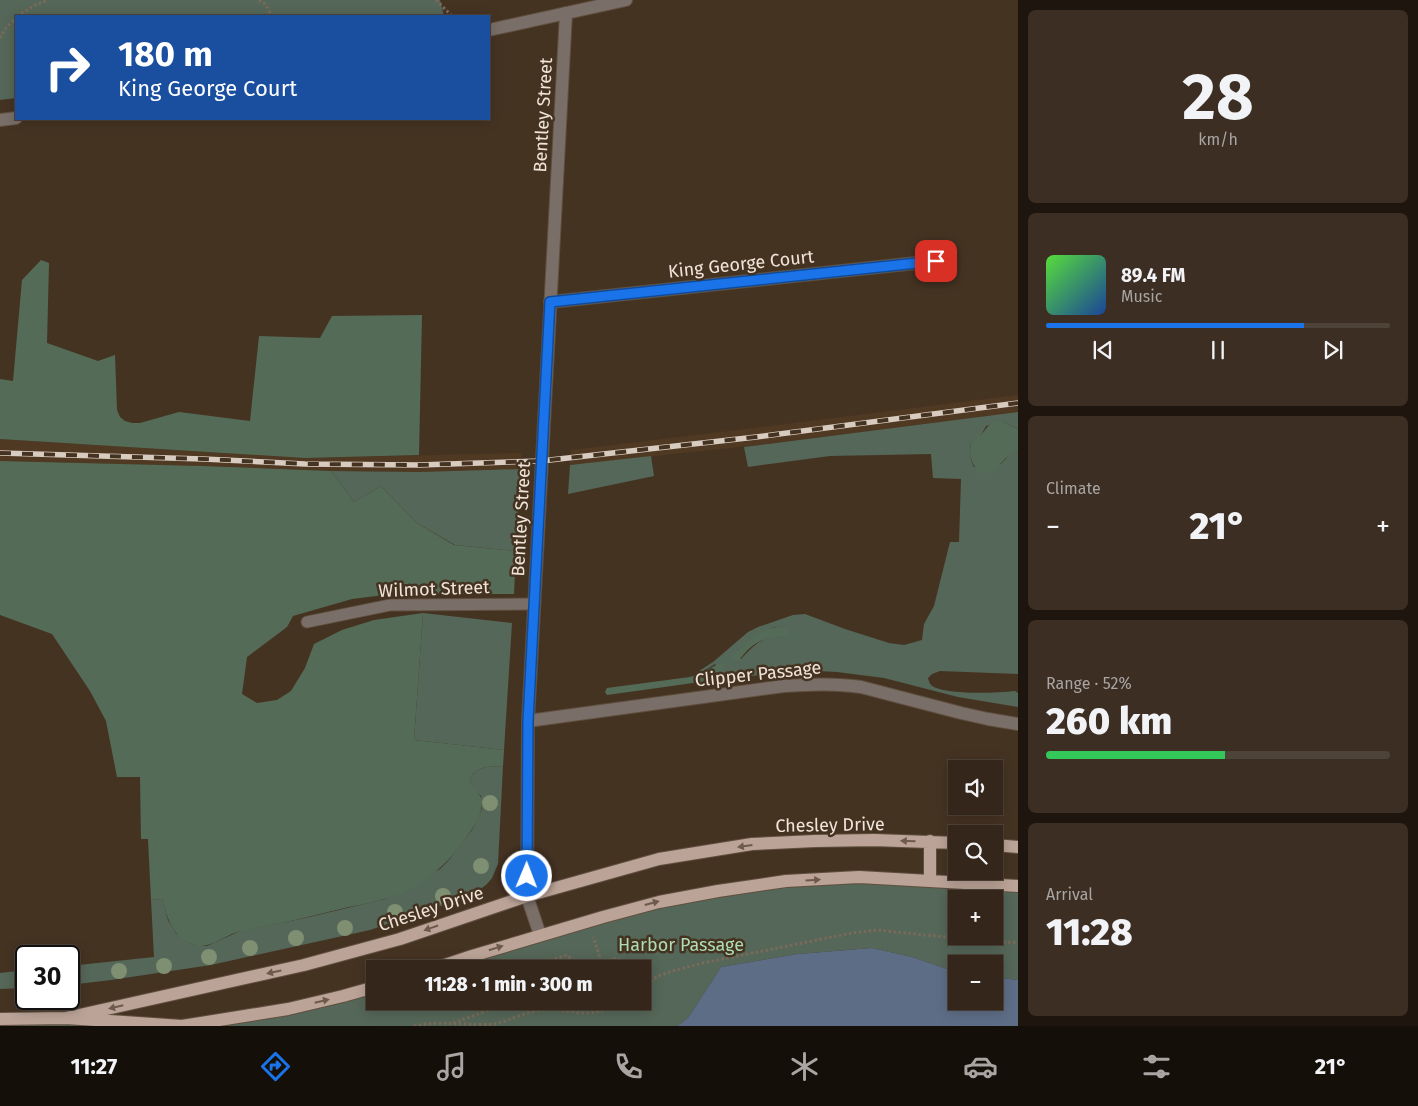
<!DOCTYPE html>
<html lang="en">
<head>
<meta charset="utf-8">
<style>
  :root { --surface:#34261a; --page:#3c2e23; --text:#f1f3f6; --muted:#a9a5a2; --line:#4e4339; --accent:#1a73e8 }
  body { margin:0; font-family:"Fira Sans",sans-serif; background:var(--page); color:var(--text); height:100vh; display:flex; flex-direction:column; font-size:19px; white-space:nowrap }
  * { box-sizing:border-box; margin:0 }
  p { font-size:16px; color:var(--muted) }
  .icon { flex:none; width:28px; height:28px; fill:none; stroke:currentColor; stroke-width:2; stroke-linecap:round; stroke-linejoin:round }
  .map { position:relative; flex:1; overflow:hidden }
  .drawer { display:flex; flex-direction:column; gap:10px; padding:10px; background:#1d150e; width:400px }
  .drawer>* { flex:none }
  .hud { position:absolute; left:15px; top:15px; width:475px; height:105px; border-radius:0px; box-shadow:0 2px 12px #0003,0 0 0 1px var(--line); background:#1a4fa0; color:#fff; overflow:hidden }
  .fabs { position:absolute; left:948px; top:760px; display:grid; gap:10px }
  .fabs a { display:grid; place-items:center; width:55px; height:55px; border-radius:0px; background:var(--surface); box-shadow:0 2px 12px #0003,0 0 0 1px var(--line); font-size:25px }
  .speed { position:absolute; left:15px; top:945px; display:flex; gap:10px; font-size:25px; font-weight:700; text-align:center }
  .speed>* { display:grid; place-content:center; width:65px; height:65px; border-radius:50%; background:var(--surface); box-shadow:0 2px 12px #0003,0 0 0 1px var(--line); line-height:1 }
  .speed .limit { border:2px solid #111; border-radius:8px; background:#fff; color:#111 }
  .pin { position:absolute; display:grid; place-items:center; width:42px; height:42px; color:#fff; margin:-21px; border-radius:10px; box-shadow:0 2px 8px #0006 }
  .me { position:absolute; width:55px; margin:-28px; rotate:1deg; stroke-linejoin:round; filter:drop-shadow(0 0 4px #0008) }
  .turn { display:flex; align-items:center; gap:18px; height:105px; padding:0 20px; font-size:22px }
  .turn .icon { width:65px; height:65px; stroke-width:2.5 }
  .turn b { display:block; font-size:35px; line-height:42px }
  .big { font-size:38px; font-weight:800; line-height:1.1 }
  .drawer .tile { flex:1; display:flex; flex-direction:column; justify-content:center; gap:8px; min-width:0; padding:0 18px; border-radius:8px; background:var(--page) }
  .drawer .dial { align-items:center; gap:0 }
  .dial b { font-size:65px; line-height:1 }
  .song { display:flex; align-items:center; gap:15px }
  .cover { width:60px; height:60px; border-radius:8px; background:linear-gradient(135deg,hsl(110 70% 55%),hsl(220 70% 35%)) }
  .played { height:5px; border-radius:2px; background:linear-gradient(90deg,var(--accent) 75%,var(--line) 75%) }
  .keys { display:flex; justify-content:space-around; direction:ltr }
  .heat { display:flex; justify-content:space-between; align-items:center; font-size:28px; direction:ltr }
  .charge { height:8px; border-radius:4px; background:linear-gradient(90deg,#34c759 52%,var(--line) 0) }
  .trip { position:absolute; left:366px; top:960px; width:285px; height:50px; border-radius:0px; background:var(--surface); box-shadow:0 2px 12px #0003,0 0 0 1px var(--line); font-weight:800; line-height:50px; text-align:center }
  .menu { display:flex; height:80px; justify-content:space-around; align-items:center; background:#150f0a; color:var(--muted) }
  .menu .icon { width:35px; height:35px }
  .menu .active { color:var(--accent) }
  .menu b { font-size:22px; color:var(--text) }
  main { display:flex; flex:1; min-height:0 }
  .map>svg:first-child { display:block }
  .built { fill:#503922 }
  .green { fill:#556758; fill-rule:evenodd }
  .forest { fill:#546c57 }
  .water { fill:#5e6d86 }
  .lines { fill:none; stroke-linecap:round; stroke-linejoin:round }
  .service-casing { stroke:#604f3f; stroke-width:13 }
  .minor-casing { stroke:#604f3f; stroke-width:14 }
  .tertiary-casing { stroke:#604f3f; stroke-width:14 }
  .primary-casing { stroke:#604f3f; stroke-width:14 }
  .path { stroke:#7a6a5a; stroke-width:3; stroke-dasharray:2.5 2.5; stroke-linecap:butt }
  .service { stroke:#796e68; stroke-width:11 }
  .minor { stroke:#796e68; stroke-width:12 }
  .tertiary { stroke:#796e68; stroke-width:12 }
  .primary { stroke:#bba397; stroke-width:12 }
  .rail-casing { stroke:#d8cbc0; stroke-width:5.5 }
  .rail { stroke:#453322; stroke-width:4; stroke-dasharray:11; stroke-linecap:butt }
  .tree { fill:#7e8f72 }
  .oneway { fill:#6e5a4b }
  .route-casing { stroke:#114b97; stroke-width:12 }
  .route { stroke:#1a73e8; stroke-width:9 }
  .labels { text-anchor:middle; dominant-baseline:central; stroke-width:5; stroke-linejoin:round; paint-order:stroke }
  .street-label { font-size:18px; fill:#f0e4d9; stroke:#453322 }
  .park-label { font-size:18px; fill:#addbb3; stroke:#453322 }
</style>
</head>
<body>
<main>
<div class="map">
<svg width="1018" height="1026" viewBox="0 0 1018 1026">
  <rect width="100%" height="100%" fill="#453322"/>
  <path class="built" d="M1018 395V412L758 445 570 465 571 450 754 428Z
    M0 439 305 458 522 453 521 469 419 472 331 471 202 466 0 461Z"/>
  <path class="green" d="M0 0H440L444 16H16V98L0 100Z
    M1018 412V429L1003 422 986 426 980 437 971 443C969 451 970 459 974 467L1001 464 1009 455 1018 452V674L940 671 932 674 928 678C929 682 930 685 934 687 950 695 996 693 1015 691L1018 693V707L958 697 884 678 837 672 818 671 784 672 693 683 695 681 721 671 715 664 699 674V671L713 662 748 632 758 627 793 615 805 614 845 629 889 643 904 645 922 640 924 624 934 606 950 542H959L961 479 933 478 931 454 830 456 748 467 744 447ZM778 627 788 636C763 636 757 642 741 659L738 651C753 641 759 629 778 627Z
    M651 456 654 476 568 494 570 465Z
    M521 469 516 551 455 545 417 523 381 486 354 502 331 471 419 472Z
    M423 613 512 623 504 750 414 740Z
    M503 766 498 864 492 878 487 884 473 895 370 930 211 965 111 980 69 985V966L154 957 151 900 162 899 168 920 176 933 192 944 207 946 240 931 305 918 385 899 440 869 449 860 472 830 482 809 481 796 472 788 470 783C471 765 490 767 503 766Z
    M786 881 1018 886V980L994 977V964H956V972L912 957 872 948 798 954 721 967 688 1018 677 1026H0V1019L182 1026 375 987V1001H642V969H433L603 917ZM956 899H994V936H956Z
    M26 970V988L0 989V973Z"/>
  <path class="forest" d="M41 260 49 263 47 343 98 361 115 355 117 410 120 417 125 421 132 423H140L179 412 250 421 259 336 320 338 332 316 422 315 419 455 305 458 0 439V379L13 381 22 280Z
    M997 421 1003 422 1018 429V452C1013 454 1008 455 1004 460 996 468 993 474 981 474 972 465 968 456 971 443 974 440 978 438 981 435 987 428 988 424 997 421Z
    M0 461 202 466 331 471 354 502 381 486 417 523 454 545 516 551 514 594H392L352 599 293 616 287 627 247 657 242 694 257 703 277 700 291 691 305 668 314 644 342 630 374 620 423 613 414 740 504 750 503 766C490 767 471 765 470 783 473 789 481 794 482 801 483 814 473 828 466 838 451 860 433 876 410 889 391 899 369 903 349 907 313 916 278 924 242 931 224 934 211 951 192 944 172 936 167 917 162 899L151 900 148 839H141L140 777H117L106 721 90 691 52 634 0 615Z
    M778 627 788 630 789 634 788 636C774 637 761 638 750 648 743 653 742 661 732 661L731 659 733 655 761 631 767 629Z
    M720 663 724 664V668L721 671 695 681 693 683 607 695 605 692 607 688 690 677 699 674Z"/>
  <path class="water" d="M872 948 912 957 956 972V1001H994V977L1018 980V1026H677L688 1018 721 967 798 954Z"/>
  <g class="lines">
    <g class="service-casing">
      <path id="service" d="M307 622 390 605 534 604"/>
    </g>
    <g class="minor-casing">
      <path id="minor" d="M550 302 935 261
        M528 721 784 686C810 684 836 683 861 687L961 713 988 719 1018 724
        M540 935 527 896 528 721 566 13"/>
    </g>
    <g class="tertiary-casing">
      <path id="tertiary" d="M489 30 626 0
        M0 120 16 118"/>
    </g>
    <g class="primary-casing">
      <path id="primary" d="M930 841V881
        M994 845 1018 847
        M433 969 472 956 603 917 659 902 718 891 786 881 859 877 1018 886
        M66 1018 304 965 400 939 527 896 659 859 752 844 815 841 874 840 956 843
        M0 1019 66 1018 182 1026 288 1009 343 996 375 987"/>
    </g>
    <path class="path" d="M259 0 265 4 272 16
      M436 0 452 16
      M17 16 35 5 48 0
      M0 38 6 28 16 18
      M602 966V963L617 958 624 963 626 969
      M532 969 548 961 567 955 579 966
      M576 969 579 966 584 968 602 963 593 937
      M642 987 658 976 676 970 703 963 852 933 878 930 924 935 1018 943
      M469 1001 462 1005 464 1009 489 1001
      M578 1001 588 1012
      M453 1023 514 1001
      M414 1026C441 1020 468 1026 495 1024 512 1020 528 1010 546 1010 558 1009 569 1012 581 1013 596 1014 612 1009 625 1001"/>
    <use href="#service" class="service"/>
    <use href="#minor" class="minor"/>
    <use href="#tertiary" class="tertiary"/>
    <use href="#primary" class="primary"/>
    <g class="rail-casing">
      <path id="rail" d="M0 453 203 459 305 464 419 465 541 461 756 437 1018 403"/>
    </g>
    <use href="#rail" class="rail"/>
  </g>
  <g class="tree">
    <circle cx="490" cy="803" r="8"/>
    <circle cx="481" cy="866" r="8"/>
    <circle cx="443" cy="896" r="8"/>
    <circle cx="395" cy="912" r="8"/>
    <circle cx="345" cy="928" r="8"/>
    <circle cx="296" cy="938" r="8"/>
    <circle cx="250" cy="948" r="8"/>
    <circle cx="209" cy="957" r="8"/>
    <circle cx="164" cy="966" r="8"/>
    <circle cx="119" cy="971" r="8"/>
  </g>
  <defs><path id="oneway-solid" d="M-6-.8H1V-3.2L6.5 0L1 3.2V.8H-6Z" transform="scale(1.25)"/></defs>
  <g class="oneway">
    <use href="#oneway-solid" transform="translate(908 841) rotate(-178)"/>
    <use href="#oneway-solid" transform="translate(745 846) rotate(172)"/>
    <use href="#oneway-solid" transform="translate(813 880) rotate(-3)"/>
    <use href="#oneway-solid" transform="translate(652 903) rotate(-15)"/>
    <use href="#oneway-solid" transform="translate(431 928) rotate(161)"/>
    <use href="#oneway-solid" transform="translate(496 948) rotate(-17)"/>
    <use href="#oneway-solid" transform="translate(274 972) rotate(168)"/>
    <use href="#oneway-solid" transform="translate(322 1001) rotate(-13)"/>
    <use href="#oneway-solid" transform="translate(116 1007) rotate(167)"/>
  </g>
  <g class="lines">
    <g class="route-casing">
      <path id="route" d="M527 876 528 721 550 302 936 261"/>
    </g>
    <use href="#route" class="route"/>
  </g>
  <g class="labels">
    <g class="street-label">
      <text transform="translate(543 115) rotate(-87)">Bentley Street</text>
      <text transform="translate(741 264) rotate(-6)">King George Court</text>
      <text transform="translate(521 519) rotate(-87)">Bentley Street</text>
      <text transform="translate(434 589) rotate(-2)">Wilmot Street</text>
      <text transform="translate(758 674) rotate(-6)">Clipper Passage</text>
      <text transform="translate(830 825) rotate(-1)">Chesley Drive</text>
      <text transform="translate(431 909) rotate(-18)">Chesley Drive</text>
    </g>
    <g class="park-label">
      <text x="681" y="945">Harbor Passage</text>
    </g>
  </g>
</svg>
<div class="fabs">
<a><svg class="icon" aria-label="sound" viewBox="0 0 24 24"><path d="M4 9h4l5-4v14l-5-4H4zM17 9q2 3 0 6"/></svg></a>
<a><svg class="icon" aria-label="search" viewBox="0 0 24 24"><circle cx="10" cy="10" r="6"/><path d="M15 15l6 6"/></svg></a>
<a>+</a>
<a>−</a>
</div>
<div class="speed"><div class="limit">30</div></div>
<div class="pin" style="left:936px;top:261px;background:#d93025"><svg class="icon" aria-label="arrive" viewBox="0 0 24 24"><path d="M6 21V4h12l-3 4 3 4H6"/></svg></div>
<svg class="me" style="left:527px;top:876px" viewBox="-20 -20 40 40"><circle r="17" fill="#1a73e8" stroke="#fff" stroke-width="3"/><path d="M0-11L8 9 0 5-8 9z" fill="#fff"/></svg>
<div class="trip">11:28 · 1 min · 300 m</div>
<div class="hud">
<div class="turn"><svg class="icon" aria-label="right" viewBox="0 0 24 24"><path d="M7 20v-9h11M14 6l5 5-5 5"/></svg><div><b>180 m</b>King George Court</div></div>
</div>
</div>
<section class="drawer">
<div class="tile dial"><b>28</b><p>km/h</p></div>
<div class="tile">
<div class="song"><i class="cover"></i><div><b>89.4 FM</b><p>Music</p></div></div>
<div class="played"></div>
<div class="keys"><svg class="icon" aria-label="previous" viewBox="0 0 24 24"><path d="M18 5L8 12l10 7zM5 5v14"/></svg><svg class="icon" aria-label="pause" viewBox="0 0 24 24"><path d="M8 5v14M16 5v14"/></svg><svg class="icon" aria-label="next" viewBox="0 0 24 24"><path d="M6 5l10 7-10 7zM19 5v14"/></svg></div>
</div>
<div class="tile"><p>Climate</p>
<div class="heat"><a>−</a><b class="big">21°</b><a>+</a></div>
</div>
<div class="tile"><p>Range · 52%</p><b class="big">260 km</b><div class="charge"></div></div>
<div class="tile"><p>Arrival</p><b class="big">11:28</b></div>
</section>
</main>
<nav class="menu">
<b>11:27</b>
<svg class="icon active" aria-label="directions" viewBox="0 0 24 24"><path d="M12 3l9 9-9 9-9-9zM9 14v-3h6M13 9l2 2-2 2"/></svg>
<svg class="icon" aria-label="music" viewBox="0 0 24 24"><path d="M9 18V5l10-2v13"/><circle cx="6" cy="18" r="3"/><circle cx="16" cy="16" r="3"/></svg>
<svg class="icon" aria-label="phone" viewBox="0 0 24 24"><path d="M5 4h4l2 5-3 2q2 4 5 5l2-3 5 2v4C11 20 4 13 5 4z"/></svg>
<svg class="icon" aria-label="climate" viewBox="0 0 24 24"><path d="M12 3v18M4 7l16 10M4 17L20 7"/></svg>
<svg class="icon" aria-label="car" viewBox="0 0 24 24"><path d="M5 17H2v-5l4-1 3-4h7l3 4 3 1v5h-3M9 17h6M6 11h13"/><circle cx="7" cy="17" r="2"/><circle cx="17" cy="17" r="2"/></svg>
<svg class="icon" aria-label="filters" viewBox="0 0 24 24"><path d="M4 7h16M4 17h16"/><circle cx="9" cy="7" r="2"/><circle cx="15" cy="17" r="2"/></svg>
<b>21°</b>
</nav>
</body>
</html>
